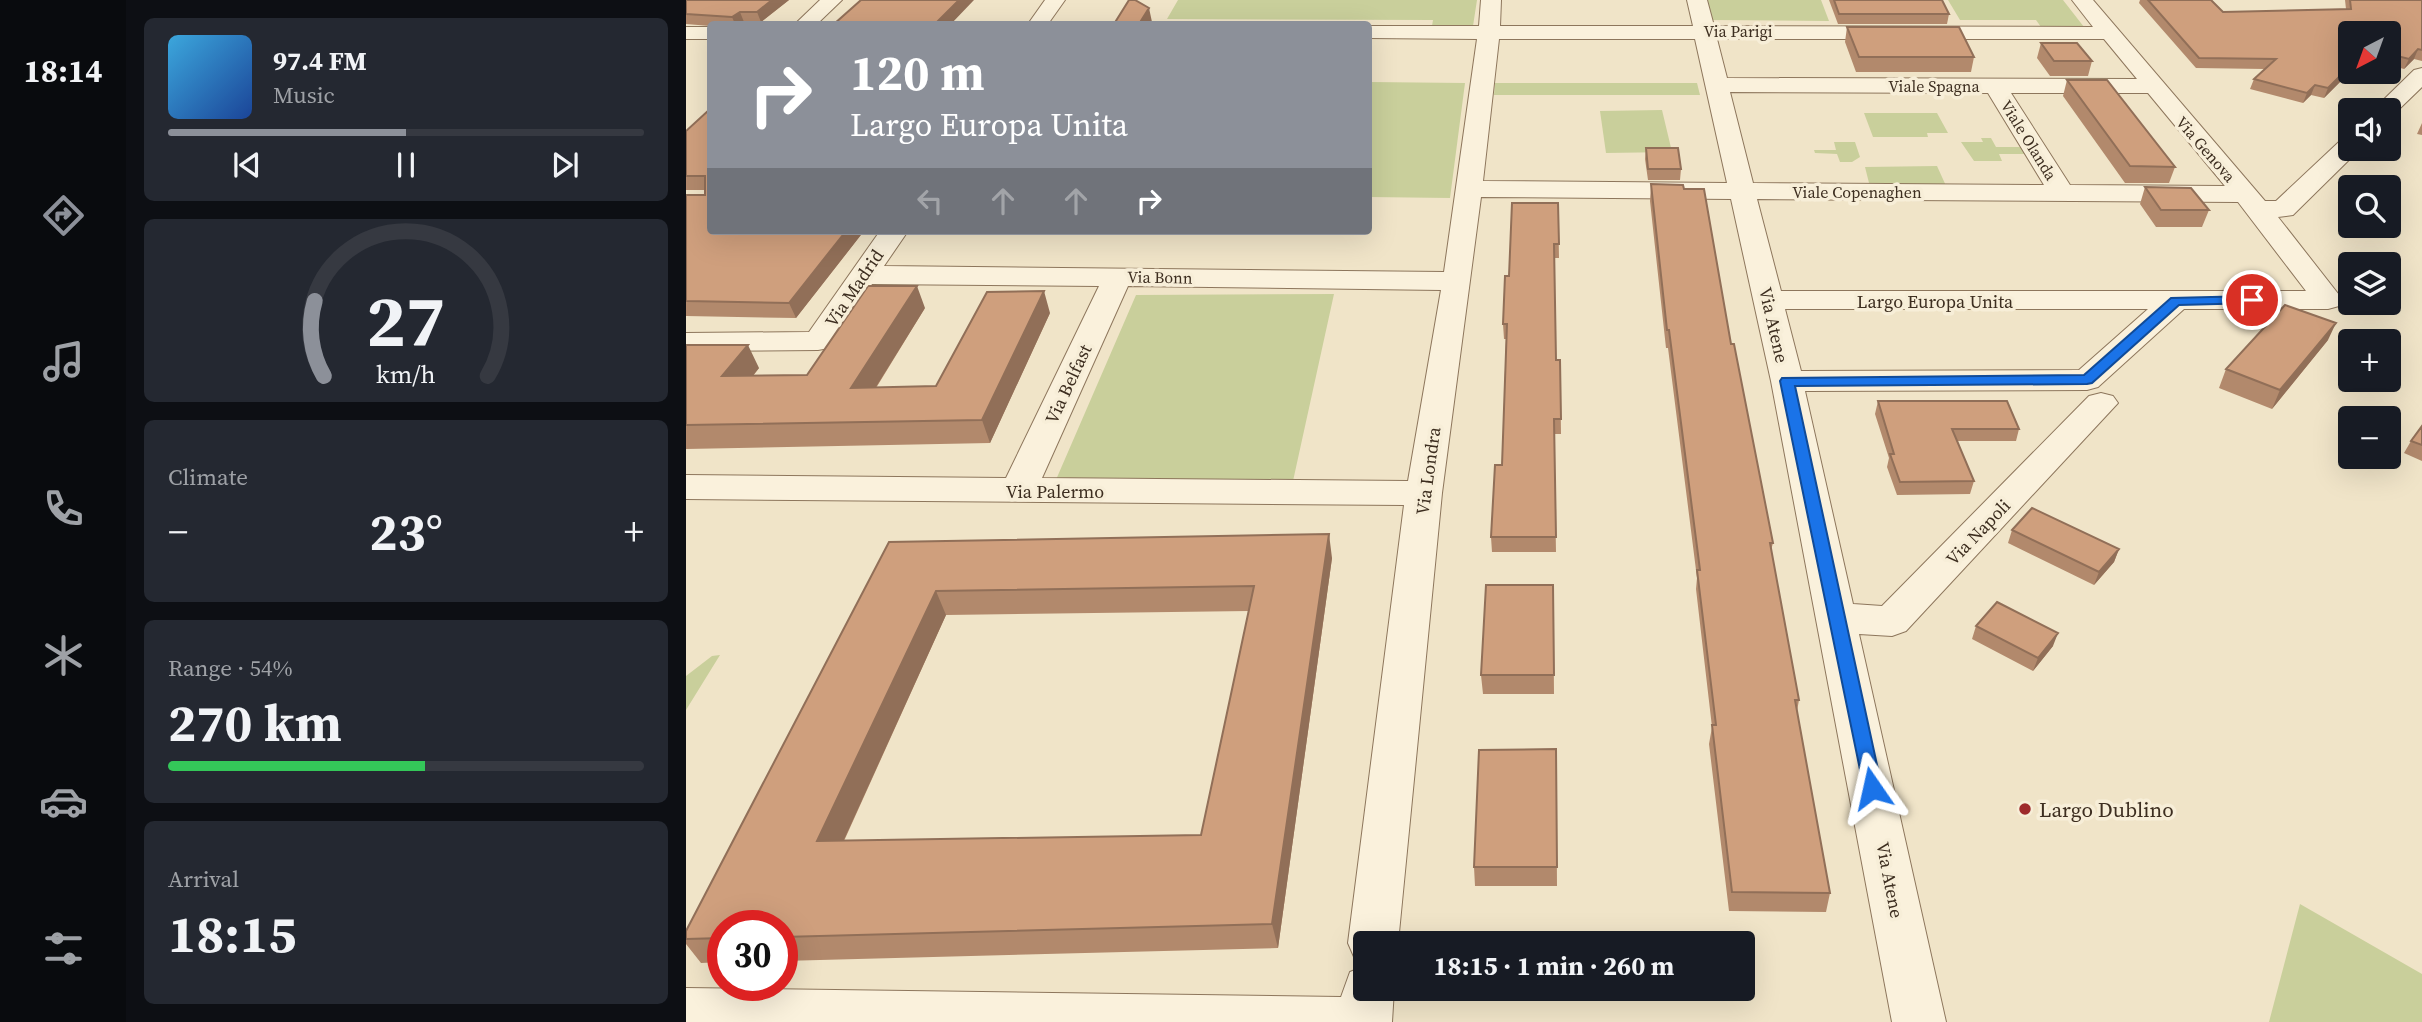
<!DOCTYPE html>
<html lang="en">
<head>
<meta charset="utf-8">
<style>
  :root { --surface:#171b24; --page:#242831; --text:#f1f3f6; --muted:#9ea1a6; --line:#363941; --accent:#8c9099 }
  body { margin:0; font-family:"Source Serif 4",serif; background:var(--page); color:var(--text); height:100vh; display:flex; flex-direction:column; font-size:26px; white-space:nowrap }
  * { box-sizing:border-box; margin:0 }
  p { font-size:23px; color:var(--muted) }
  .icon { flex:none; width:38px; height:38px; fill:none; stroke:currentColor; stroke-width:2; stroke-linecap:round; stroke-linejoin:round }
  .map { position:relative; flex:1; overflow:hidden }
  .drawer { display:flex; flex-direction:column; gap:18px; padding:18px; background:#0d0f14; width:560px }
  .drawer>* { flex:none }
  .top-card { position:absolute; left:21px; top:21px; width:665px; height:214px; border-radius:7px; box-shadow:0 7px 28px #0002; background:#8c9099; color:#fff; overflow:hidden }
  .needle { width:46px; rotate:221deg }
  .tools { position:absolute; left:1652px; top:21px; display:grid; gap:14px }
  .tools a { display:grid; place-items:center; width:63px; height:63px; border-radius:7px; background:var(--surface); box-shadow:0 7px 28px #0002; font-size:35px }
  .speed { position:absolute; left:21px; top:910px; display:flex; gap:14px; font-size:35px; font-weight:700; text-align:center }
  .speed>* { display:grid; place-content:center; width:91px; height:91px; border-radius:50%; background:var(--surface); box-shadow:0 7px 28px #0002; line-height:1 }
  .speed .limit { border:10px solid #d22; background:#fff; color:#111 }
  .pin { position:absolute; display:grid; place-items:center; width:60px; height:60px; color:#fff; margin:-30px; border:4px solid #fff; border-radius:50%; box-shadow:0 2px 7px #0007 }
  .me { position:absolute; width:77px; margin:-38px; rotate:349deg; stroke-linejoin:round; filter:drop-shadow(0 0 5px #0008) }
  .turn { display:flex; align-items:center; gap:24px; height:147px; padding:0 28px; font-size:32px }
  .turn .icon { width:91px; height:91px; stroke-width:2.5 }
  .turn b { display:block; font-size:49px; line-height:60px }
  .lanes { display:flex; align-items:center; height:66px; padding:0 28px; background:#0003; justify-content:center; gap:35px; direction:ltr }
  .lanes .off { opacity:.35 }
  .big { font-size:52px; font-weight:700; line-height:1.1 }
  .drawer .card { flex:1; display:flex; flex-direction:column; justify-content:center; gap:10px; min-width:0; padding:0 24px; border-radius:10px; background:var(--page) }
  .drawer .dial { align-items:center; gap:0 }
  .dial svg { height:182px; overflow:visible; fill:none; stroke:var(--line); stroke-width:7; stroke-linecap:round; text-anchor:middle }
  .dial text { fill:var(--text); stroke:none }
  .song { display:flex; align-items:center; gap:21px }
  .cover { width:84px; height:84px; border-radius:10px; background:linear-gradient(135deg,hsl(200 70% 55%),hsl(220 70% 35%)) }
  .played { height:7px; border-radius:4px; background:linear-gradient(90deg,var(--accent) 50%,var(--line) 50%) }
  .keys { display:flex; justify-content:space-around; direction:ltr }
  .heat { display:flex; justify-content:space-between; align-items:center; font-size:38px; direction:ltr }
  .charge { height:10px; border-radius:5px; background:linear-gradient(90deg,#34c759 54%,var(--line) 0) }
  .trip { position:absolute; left:667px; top:931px; width:402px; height:70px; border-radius:7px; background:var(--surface); box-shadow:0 7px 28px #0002; font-weight:700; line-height:70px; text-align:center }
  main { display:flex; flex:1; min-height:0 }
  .menu { display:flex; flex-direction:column; width:126px; justify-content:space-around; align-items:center; background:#090b0e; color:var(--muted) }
  .menu .icon { width:49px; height:49px }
  .menu .selected { color:var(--accent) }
  .menu b { font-size:32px; color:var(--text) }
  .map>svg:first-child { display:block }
  .green { fill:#c9cf9b }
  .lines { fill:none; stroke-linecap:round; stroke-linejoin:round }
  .minor-casing { stroke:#8d765c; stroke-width:2 }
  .minor { fill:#faf1dc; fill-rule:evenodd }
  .wall { fill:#b2896c; fill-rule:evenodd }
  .shaded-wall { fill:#916f58 }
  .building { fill:#cf9f7d; stroke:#916f58; stroke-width:2; fill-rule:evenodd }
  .route { fill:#1a73e8; stroke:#114b97; stroke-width:2 }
  .poi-dot { fill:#9e2a2b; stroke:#f7eed8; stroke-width:2.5 }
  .labels { text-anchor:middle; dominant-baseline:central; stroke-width:7; stroke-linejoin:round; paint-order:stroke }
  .far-street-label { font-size:16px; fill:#3d2e20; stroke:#f7eed8 }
  .street-label { font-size:18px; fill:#3d2e20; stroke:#f7eed8 }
  .near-poi-label { font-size:21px; fill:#3d2e20; stroke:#f7eed8; text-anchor:start }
</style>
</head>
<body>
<main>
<nav class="menu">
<b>18:14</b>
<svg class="icon selected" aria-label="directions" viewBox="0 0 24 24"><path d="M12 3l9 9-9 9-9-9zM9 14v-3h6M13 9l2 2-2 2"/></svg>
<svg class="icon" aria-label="music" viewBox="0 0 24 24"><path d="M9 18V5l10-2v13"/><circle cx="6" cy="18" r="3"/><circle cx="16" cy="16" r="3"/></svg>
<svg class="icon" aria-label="phone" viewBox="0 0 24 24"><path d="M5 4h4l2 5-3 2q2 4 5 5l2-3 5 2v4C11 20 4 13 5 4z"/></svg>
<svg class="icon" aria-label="climate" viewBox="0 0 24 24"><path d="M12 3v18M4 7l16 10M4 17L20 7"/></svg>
<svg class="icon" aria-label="car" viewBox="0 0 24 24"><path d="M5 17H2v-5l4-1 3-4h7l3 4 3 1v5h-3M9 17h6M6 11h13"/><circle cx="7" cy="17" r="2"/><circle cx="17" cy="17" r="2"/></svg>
<svg class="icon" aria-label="filters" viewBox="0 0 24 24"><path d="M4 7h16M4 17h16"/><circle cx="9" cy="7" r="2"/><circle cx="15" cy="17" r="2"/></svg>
</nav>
<section class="drawer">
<div class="card">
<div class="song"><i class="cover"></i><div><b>97.4 FM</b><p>Music</p></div></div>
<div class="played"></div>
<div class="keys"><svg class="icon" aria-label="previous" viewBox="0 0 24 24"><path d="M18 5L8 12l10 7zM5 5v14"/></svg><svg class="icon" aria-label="pause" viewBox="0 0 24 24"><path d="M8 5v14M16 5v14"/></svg><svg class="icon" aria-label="next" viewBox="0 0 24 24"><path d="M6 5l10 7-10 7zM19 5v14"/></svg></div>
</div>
<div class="card dial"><svg viewBox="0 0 100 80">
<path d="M14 69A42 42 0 1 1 86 69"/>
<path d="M14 69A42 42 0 0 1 10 36" stroke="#8c9099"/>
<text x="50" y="56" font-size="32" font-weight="700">27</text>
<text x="50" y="72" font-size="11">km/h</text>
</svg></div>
<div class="card"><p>Climate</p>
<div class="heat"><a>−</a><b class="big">23°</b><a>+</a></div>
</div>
<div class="card"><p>Range · 54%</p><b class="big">270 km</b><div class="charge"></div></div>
<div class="card"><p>Arrival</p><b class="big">18:15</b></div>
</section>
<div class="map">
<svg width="1736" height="1022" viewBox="0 0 1736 1022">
  <rect width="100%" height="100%" fill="#f0e4c8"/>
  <path class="green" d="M492 0H791L787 26H746L747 20 481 19Z
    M1020 0H1135L1143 21 1025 20Z
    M1262 0H1377L1398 27H1355L1350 20H1274Z
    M683 82 779 83 764 198 683 197Z
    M809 83H1011L1014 95H808Z
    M976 110 986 152 920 153 914 111Z
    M1178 113H1251L1262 133H1241L1242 137H1187Z
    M1295 138H1305L1310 147H1335L1339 154H1313L1316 161H1288L1275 142H1297Z
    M1148 142H1169L1174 157 1166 162H1154L1151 154 1129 153 1128 150H1150Z
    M1251 166 1261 188 1184 187 1179 167Z
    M648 294 607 481 369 482 450 295Z
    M34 655 0 710V676L26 656Z
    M1614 904 1736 974V1022H1583Z"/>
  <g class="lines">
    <g class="minor-casing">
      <path id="minor" d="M134 0H156L131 24H109Z
        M359 0H379L362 24H342Z
        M795 0H815L814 26H1007L1001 0H1021L1028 26 1407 27 1386 0H1407L1579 201H1590L1655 140 1664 138V149H1674L1607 215 1592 217 1657 300 1653 306 1642 309H1498L1412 387 1401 390 1119 391 1167 604 1196 606 1403 396 1415 393 1427 396 1432 403 1220 631 1206 636 1173 634 1260 1022H1206L1085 381 1045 199 795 197 756 493 712 943H679V963L669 959 662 943 718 505 0 499V475L320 478 413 286 186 284 143 348 132 350 0 351V333L123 332 194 231H222L198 266 758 272 791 39 682 38V26H793ZM813 39H1009L1041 183 797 181ZM1031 39H1418L1451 79 1041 78ZM1044 92 1302 93 1358 185 1067 183ZM1325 93H1462L1539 186 1384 185ZM1071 199 1552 202 1620 291H1095ZM442 286 755 290 722 481 356 478ZM1099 309H1462L1393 370 1115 371Z
        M0 27H24V39H0Z
        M1736 68V87L1707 115 1703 116V110H1687L1728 70Z
        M679 966V989H708L706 1022H0V988L655 997 664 972Z"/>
    </g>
    <use href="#minor" class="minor"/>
  </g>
  <path class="wall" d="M0 0H103L75 22H58L55 24H24V26L0 24Z
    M1143 0H1256L1263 14 1261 24H1152Z
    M1454 0H1525L1537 12 1660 9 1659 0H1736V61L1728 59 1718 69 1703 65V33H1664V72L1638 98 1625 95 1617 103 1564 89 1568 79 1579 69 1510 68 1453 3Z
    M1161 27 1288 57 1285 72H1170L1159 42Z
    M1355 43 1406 61 1402 76H1364L1351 58Z
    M1381 80 1489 167 1483 183H1439L1377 96Z
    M24 109V231H178L110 318 0 316V195H19V190H0V131Z
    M1736 123V135L1731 134Z
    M960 148 995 169 994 180H962L959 159Z
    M965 184 998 189 1045 344 1087 543 1085 550 1113 700 1111 711 1144 893 1140 912 1043 911 1023 744 1026 727 1010 589 1011 578 982 348H980L964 201Z
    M1459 187 1523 210 1516 227H1470L1454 204Z
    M872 203 873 258H868L870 360H874L875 434H868L870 552H806L805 537 816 465 820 339H818L817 324Z
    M239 308 190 388 250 386 364 313 304 443 0 449V345L73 368 67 376 121 375Z
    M1642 340 1586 409 1533 388 1540 369Z
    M1192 401 1333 429 1330 441H1271L1288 481 1284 494 1211 495 1201 467 1203 458 1189 414Z
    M1736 426V461L1718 453 1725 441Z
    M1326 530 1433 549 1428 562 1408 585 1322 543Z
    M203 542 646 558 592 948 96 961V926H37V962L15 963 0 944V939ZM563 611 515 835 158 841 260 615Z
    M867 585 868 694H797L795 675Z
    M1290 626 1367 646 1347 671 1286 639Z
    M870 749 871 886H789L788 867Z"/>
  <path class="shaded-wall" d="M86 0H103L75 22 71 12Z
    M273 0H288L265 24H249Z
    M463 8 466 22 465 24H453Z
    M54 12 58 22 55 24H49L46 17Z
    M1732 49 1728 59 1718 69 1723 59Z
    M1664 66V72L1638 98 1642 88Z
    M1629 85 1625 95 1617 103 1621 93Z
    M160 231H178L110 318 103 303Z
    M231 286 239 308 175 411 165 388Z
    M358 291 364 313 304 443 296 420Z
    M1650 323 1642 340 1586 409 1594 390Z
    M62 345 73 368 48 399 36 376Z
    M643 534 646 558 592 948 586 924Z
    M1433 549 1428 562 1408 585 1413 572Z
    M250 591 260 615 146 866 131 841Z
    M1372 633 1367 646 1347 671 1352 658Z"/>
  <path class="building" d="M0 0H86L71 12H54L46 17 0 14Z
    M175 0H273L249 24H148Z
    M443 0H449L463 8 453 24H428Z
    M1148 0H1256L1263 14H1153Z
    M1462 0H1525L1537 12 1665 9 1664 0H1736V50L1732 49 1723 59 1703 54V33H1664V66L1642 88 1629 85 1621 93 1568 79 1590 59 1513 58Z
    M1161 27H1273L1288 57H1173Z
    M1355 43H1391L1406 61H1368Z
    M1381 80H1421L1489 167 1444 166Z
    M24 109V231H160L103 303 0 301V195H19V176H0V131Z
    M960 148H992L995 169H962Z
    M965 184 997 185 998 189H1018L1045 344H1048L1087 543H1084L1113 700H1109L1144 893 1046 892 1026 725H1030L1011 570H1014L983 330H981Z
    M1459 187 1505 188 1523 210H1475Z
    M826 203H872L873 244H868L870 360H874L875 419H868L870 537H805L809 465H816L821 324H817L819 276H823Z
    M182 286H231L165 388 250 386 301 292 358 291 296 420 0 425V345H62L36 376 121 375Z
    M1599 305 1650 323 1594 390 1540 369Z
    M1192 401H1321L1333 429H1266L1288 481 1214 482 1204 454H1208Z
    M1736 426V445L1725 441Z
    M1346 508 1433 549 1413 572 1326 530Z
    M643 534 586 924 96 937V926H37V938L0 939V931L203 542ZM568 586 515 835 131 841 250 591Z
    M800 585H867L868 675H795Z
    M1311 602 1372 633 1352 658 1290 626Z
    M870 749 871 867H788L793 750Z"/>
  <path class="route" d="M1566 296 1572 300 1570 303 1493 305 1406 383 1401 384 1109 386 1196 788 1193 794 1186 796 1179 794 1094 381 1096 378 1398 375 1485 298Z"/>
  <circle class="poi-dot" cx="1339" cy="809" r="7"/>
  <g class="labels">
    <g class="far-street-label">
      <text x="1052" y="31">Via Parigi</text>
      <text x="1248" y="86">Viale Spagna</text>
      <text transform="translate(1343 140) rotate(58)">Viale Olanda</text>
      <text transform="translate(1520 149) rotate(49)">Via Genova</text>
      <text x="1171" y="192">Viale Copenaghen</text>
      <text transform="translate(474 277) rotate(1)">Via Bonn</text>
    </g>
    <g class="street-label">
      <text transform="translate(168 288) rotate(-56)">Via Madrid</text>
      <text x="1249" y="301">Largo Europa Unita</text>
      <text transform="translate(1088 325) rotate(77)">Via Atene</text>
      <text transform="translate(382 384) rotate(-65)">Via Belfast</text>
      <text transform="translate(742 471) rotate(-82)">Via Londra</text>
      <text x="369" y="491">Via Palermo</text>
      <text transform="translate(1292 532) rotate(-46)">Via Napoli</text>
      <text transform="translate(1204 880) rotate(79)">Via Atene</text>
    </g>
    <g class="near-poi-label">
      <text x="1353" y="809">Largo Dublino</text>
    </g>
  </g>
</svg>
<div class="tools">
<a><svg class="needle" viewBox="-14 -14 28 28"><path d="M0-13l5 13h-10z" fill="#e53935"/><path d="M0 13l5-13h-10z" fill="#9ea1a6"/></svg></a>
<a><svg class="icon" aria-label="sound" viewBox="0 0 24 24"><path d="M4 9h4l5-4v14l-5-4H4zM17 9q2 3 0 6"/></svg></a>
<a><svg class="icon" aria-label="search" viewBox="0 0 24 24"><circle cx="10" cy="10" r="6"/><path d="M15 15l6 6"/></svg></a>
<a><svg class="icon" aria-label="layers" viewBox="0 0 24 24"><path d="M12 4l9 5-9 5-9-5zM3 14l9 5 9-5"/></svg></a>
<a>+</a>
<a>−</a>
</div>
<div class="speed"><div class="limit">30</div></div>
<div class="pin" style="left:1566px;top:300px;background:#d93025"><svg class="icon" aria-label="arrive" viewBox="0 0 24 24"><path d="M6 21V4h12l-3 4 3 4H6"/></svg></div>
<svg class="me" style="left:1186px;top:788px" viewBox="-20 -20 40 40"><path d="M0-17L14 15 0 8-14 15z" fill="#1a73e8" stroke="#fff" stroke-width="4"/></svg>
<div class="trip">18:15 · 1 min · 260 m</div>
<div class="top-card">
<div class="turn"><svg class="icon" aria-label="right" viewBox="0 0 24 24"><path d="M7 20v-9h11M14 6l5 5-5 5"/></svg><div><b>120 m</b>Largo Europa Unita</div></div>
<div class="lanes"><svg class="icon off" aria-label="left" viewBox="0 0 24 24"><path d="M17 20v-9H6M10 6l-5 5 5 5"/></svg><svg class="icon off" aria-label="ahead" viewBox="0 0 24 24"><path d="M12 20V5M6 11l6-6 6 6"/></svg><svg class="icon off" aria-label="ahead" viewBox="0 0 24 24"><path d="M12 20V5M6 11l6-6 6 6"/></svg><svg class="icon" aria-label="right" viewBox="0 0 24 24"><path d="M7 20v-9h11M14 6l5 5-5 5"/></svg></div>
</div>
</div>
</main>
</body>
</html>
